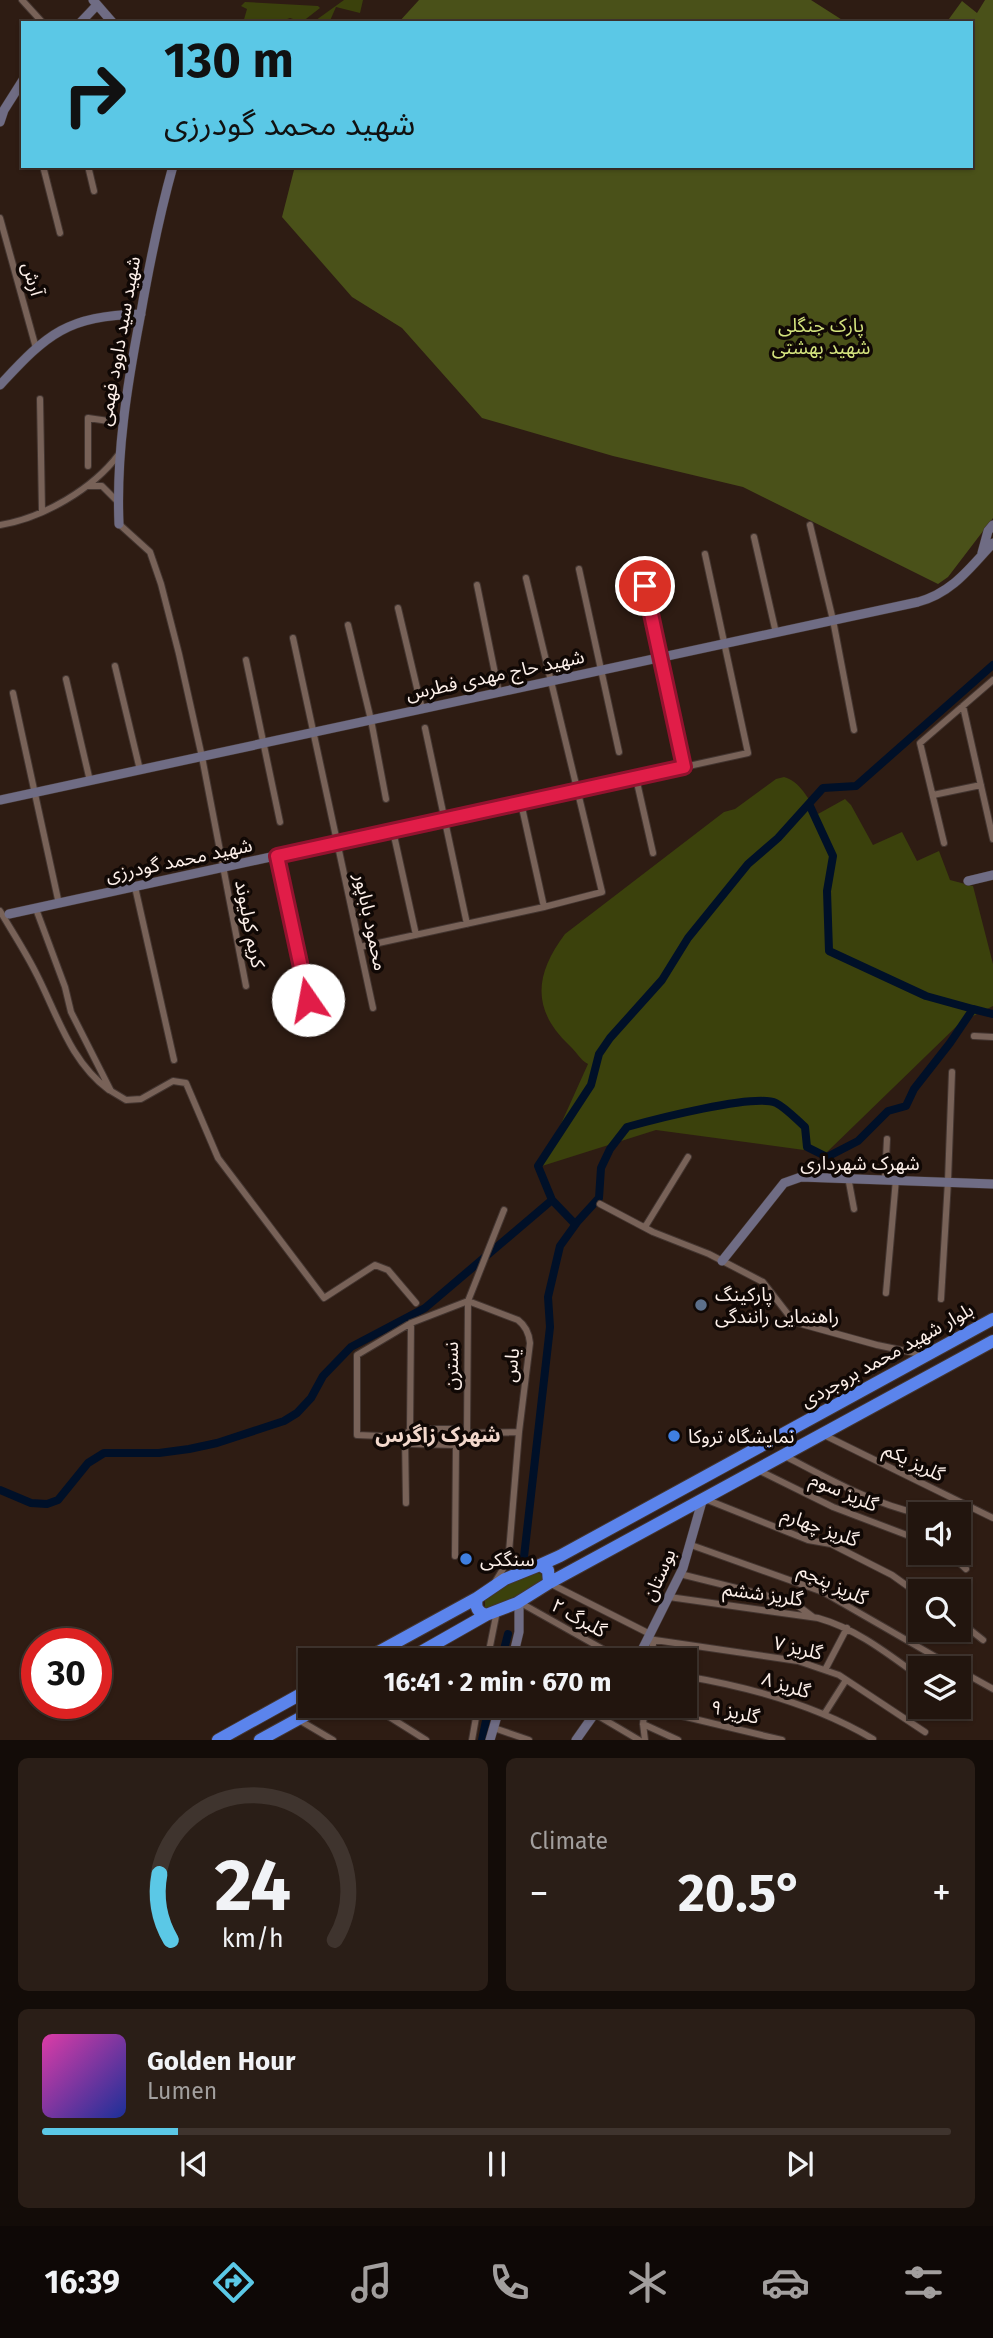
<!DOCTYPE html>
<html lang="en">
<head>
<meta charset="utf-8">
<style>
  :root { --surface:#22150e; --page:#2a1e17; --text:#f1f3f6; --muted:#a29f9e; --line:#3f342e; --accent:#5bc8e6 }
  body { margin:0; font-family:"Fira Sans","Noto Sans Arabic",sans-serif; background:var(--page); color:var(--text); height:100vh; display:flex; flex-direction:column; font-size:26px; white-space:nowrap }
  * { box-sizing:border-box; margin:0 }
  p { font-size:23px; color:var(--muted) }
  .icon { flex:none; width:38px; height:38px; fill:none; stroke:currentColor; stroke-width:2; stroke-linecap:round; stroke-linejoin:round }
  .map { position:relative; height:1740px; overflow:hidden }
  .sheet { display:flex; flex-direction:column; gap:18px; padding:18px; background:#130c08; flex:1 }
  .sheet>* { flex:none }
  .hud { position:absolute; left:21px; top:21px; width:952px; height:147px; border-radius:0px; box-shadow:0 2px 5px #0004,0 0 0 2px var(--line); background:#5bc8e6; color:#111; overflow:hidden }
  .controls { position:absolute; left:908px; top:1502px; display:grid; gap:14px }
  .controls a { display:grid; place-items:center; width:63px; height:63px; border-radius:0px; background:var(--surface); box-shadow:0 2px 5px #0004,0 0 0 2px var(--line); font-size:35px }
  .speed { position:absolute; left:21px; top:1628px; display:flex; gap:14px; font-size:35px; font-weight:700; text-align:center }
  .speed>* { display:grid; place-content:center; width:91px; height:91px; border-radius:50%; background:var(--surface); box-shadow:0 2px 5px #0004,0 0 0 2px var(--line); line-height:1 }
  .speed .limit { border:10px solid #d22; background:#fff; color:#111 }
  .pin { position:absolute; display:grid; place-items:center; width:60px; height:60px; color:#fff; margin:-30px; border:4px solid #fff; border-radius:50%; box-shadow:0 2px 7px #0007 }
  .me { position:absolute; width:77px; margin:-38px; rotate:348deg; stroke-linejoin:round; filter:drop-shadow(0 0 5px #0008) }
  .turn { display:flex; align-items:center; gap:24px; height:147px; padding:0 28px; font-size:32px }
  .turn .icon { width:91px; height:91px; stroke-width:2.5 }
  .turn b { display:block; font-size:49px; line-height:60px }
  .big { font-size:52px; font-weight:700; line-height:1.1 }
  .sheet .card { flex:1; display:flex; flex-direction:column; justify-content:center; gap:10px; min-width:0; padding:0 24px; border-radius:10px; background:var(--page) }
  .sheet .dial { align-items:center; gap:0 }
  .dial svg { height:182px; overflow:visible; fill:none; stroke:var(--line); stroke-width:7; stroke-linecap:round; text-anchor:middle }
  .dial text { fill:var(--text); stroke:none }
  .song { display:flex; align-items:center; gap:21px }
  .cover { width:84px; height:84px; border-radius:10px; background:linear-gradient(135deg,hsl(320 70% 55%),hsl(230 70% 35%)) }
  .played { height:7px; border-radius:4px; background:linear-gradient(90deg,var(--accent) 15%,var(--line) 15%) }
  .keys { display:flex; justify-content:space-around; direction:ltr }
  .heat { display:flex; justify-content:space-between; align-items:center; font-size:38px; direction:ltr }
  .sheet .tiles { flex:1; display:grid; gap:18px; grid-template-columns:1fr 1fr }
  .card:last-child { grid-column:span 2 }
  .trip { position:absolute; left:298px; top:1648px; width:399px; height:70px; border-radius:0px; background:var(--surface); box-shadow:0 2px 5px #0004,0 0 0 2px var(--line); font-weight:700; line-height:70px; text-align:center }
  .menu { display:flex; height:112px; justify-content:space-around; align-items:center; background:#0e0806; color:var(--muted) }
  .menu .icon { width:49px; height:49px }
  .menu .current { color:var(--accent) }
  .menu b { font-size:32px; color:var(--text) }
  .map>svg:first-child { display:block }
  .green { fill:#3b410c }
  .forest { fill:#4a5119 }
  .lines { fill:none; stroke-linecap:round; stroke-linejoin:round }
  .canal { stroke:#001028; stroke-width:8 }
  .street-casing { stroke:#433530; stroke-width:8 }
  .secondary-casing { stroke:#433530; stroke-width:10 }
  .highway-casing { stroke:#433530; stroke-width:14 }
  .street { stroke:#786258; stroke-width:6 }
  .secondary { stroke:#6f6c84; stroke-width:9 }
  .highway { stroke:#5b84ec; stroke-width:12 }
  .route-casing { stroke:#92132f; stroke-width:18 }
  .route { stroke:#e11d48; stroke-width:12 }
  .service-dot { fill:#5c6f8a; stroke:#100805; stroke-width:2.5 }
  .shop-dot { fill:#3f7fe0; stroke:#100805; stroke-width:2.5 }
  .labels { text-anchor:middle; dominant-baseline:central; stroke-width:7; stroke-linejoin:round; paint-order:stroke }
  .street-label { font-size:19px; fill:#fdf0ea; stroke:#100805 }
  .park-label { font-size:19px; fill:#d5e47e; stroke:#100805 }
  .poi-label { font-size:19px; fill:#fdf0ea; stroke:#100805; text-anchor:start }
  .neighbourhood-label { font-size:21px; font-weight:bold; fill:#f2d8cc; stroke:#100805 }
</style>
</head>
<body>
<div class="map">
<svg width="993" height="1740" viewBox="0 0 993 1740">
  <rect width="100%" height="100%" fill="#2e1c13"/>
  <path class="green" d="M344 0H363L360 13 336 7 329 23H312Z
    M245 2 318 6 320 8 302 22 290 18 276 23H243L247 9 241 6Z
    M784 777C800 781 809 800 818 814L845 799 851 805 873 845 902 832 917 861 939 851 950 880 973 886 993 964V1006L961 1022 826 1153 656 1130 542 1166 588 1064C580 1060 576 1051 569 1045 531 1009 535 974 565 934L724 812 735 809 776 779Z
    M537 1572 541 1574 543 1579 535 1588 488 1610 485 1608V1599L496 1589Z"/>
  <path class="forest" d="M419 0H811L847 23H398Z
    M985 0H993V518L948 577 938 584 743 487 613 456 482 418 402 328 352 297 282 217 295 166H971V23H946L962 1 977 13Z"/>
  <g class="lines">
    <path class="canal" d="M809 804 833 856 827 891 829 951 926 996 973 1009
      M552 1200 575 1224
      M0 1490 31 1503 47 1504 58 1500 88 1463 104 1453H159L189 1449 217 1443 284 1421 297 1413 311 1398 323 1376 351 1347 425 1308 552 1200 538 1166 591 1085 599 1054 610 1038 662 980 688 938 748 864 778 838 823 788 856 786 993 665
      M524 1557 550 1327 548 1297 560 1246 578 1221 599 1198 601 1168 610 1149 627 1127C652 1120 755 1093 776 1103 786 1108 796 1119 805 1127L807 1147 827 1157 858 1141 888 1111 906 1106 914 1089 950 1043 973 1009 993 1014
      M501 1661 508 1634
      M482 1740 489 1706"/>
    <g class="street-casing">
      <path id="street" d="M22 0 43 23
        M43 166 60 233
        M88 166 94 191
        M0 218 36 348
        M40 399 42 512
        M88 466V418L122 423
        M88 486H102L118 502
        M119 524 150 552 161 584 179 654 202 757 246 986
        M0 525C43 518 93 489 119 454
        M810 525 833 620 854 730
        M754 537 776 633
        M639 562 684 767 748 753 705 554
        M579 569 619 752
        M477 585 499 693
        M398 608 422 709
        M348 625 371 720 386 799
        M293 638 373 1008
        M246 660 280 822
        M115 666 140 770
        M66 679 90 781
        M13 693 59 904
        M963 706 993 839
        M425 728 467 924
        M636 778 653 853
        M933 795 981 785
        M521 803 544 907
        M393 831 416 935
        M944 843 920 743 993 680
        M277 856 308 1000
        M135 887 174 1060
        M36 909 65 987 71 1012 111 1091 126 1100 141 1099 173 1081 186 1083 218 1158 324 1298 375 1265 388 1270 416 1303
        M0 911C13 933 27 954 38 977 58 1017 71 1062 109 1090
        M360 947 544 907 602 892 526 578
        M974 1036 993 1037
        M848 1177 854 1209
        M885 1178 887 1139
        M600 1204 653 1232 709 1254 763 1282 794 1322 877 1345 925 1355
        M645 1227 688 1157
        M886 1293 896 1179
        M941 1299 948 1181 952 1072
        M410 1429H455L461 1435 456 1445 411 1444 405 1437Z
        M410 1429 411 1323
        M467 1432 468 1301 504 1210
        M465 1433 519 1432
        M824 1435 993 1518
        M785 1456C829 1479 871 1503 920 1514
        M758 1470 833 1507 920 1540
        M705 1499 808 1540 831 1544 892 1575 920 1595
        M406 1503 405 1437 357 1435V1355L411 1323 468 1301 518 1320C526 1326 529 1333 530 1343L519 1432 509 1552 503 1569 495 1582
        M959 1532 961 1533
        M691 1545 823 1592 955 1668
        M509 1552 517 1561 532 1567
        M948 1552 966 1569
        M455 1556 456 1445
        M680 1574 793 1602 813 1617
        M551 1584 650 1634
        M669 1597 818 1618C857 1629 888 1654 920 1677
        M519 1602 624 1661
        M959 1621 983 1640
        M648 1639 798 1661 839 1675 925 1732
        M514 1655 528 1661
        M487 1661 497 1611
        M649 1661 654 1640
        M825 1670 847 1628
        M959 1670 993 1689
        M684 1676C750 1687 816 1705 873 1739
        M959 1705 968 1712
        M372 1706 426 1740
        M569 1706 593 1717
        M640 1706 782 1740
        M645 1706 643 1724 645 1740
        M825 1713 846 1680
        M595 1714 639 1740
        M299 1720 333 1740
        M643 1724 678 1740
        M494 1728 529 1740
        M472 1740 478 1706"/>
    </g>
    <g class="secondary-casing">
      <path id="secondary" d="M93 0 113 23
        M80 23 97 5
        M0 122 4 110 23 80
        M0 385C48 333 67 316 141 314
        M119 524C116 454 127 386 140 318 149 266 159 216 173 166
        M982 553 988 531 993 525
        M0 800 918 602C952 593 970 568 993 543
        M968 881 993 875
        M9 914 684 767
        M722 1261 784 1183 801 1177 993 1184
        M512 1661 519 1632V1602
        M634 1661 642 1650 683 1568 703 1498
        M490 1740 500 1706
        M576 1740 600 1706"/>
    </g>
    <g class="highway-casing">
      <path id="highway" d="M540 1565 560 1556 993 1319
        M549 1583 993 1341
        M362 1661 477 1598
        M405 1661 486 1615 517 1603 549 1583 548 1570 540 1565 505 1579 477 1598C475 1607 477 1612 486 1615
        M218 1740 310 1689
        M260 1740 322 1706"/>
    </g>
    <use href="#street" class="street"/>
    <use href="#secondary" class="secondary"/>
    <use href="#highway" class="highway"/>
  </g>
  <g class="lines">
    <g class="route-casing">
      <path id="route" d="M308 1000 277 856 684 767 645 586"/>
    </g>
    <use href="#route" class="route"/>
  </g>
  <circle class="service-dot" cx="701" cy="1305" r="7"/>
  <g class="shop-dot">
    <circle cx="674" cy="1436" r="7"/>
    <circle cx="466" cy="1559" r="7"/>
  </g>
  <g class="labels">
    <g class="street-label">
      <text transform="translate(33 279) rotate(74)">آرش</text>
      <text transform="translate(119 341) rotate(-80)">شهید سید داوود فهمی</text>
      <text transform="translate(495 675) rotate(-12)">شهید حاج مهدی فطرس</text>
      <text transform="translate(179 860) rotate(-12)">شهید محمد گودرزی</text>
      <text transform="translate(371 922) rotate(78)">محمود باباپور</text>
      <text transform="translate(250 924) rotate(79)">کریم کولیوند</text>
      <text x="860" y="1163">شهرک شهرداری</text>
      <text transform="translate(887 1355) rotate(-29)">بلوار شهید محمد بروجردی</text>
      <text transform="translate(511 1365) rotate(-84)">یاس</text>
      <text transform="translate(451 1366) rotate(-90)">نسترن</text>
      <text transform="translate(914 1462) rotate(26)">گلریز یکم</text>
      <text transform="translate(844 1492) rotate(23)">گلریز سوم</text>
      <text transform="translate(820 1527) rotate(20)">گلریز چهارم</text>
      <text transform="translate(659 1575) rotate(-66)">بوستان</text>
      <text transform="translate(833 1584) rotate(25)">گلریز پنجم</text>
      <text transform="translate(763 1594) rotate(8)">گلریز ششم</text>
      <text transform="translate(579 1618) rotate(29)">گلبرگ ۲</text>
      <text transform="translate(798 1648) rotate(13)">گلریز ۷</text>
      <text transform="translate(786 1685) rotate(17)">گلریز ۸</text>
      <text transform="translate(735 1712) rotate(13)">گلریز ۹</text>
    </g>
    <g class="park-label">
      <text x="821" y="325">پارک جنگلی<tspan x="821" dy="22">شهید بهشتی</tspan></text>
    </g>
    <g class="poi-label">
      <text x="715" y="1294">پارکینگ<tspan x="715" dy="22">راهنمایی رانندگی</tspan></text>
      <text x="688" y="1436">نمایشگاه تروکا</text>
      <text x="480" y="1559">سنگکی</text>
    </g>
    <g class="neighbourhood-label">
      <text x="438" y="1435">شهرک زاگرس</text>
    </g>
  </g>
</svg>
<div class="controls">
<a><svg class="icon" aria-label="sound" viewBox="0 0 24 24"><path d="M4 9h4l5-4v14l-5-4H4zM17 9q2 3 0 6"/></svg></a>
<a><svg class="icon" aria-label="search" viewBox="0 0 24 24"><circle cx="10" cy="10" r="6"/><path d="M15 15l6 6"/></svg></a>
<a><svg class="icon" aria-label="layers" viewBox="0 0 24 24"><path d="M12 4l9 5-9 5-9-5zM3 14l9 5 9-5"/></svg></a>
</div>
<div class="speed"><div class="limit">30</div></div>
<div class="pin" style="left:645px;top:586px;background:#d93025"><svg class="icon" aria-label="arrive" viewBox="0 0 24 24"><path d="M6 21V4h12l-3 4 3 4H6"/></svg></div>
<svg class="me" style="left:308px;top:1000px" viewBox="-20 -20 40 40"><circle r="19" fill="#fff"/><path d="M0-13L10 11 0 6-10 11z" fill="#e11d48"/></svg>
<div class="trip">16:41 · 2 min · 670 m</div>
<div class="hud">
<div class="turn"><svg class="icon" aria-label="right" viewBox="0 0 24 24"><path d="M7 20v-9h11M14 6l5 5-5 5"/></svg><div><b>130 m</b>شهید محمد گودرزی</div></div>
</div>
</div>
<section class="sheet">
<div class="tiles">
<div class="card dial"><svg viewBox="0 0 100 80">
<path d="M14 69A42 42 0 1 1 86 69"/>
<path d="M14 69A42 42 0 0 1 9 40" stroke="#5bc8e6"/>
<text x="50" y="56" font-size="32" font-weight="700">24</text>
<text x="50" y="72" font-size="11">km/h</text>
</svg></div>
<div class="card"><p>Climate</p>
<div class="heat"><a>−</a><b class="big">20.5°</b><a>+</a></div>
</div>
<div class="card">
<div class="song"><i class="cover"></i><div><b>Golden Hour</b><p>Lumen</p></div></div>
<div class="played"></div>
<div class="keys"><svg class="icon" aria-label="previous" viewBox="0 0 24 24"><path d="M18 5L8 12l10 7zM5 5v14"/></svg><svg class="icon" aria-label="pause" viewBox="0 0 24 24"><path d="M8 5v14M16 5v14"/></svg><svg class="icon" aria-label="next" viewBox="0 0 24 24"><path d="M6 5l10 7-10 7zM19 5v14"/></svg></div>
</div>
</div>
</section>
<nav class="menu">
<b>16:39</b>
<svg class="icon current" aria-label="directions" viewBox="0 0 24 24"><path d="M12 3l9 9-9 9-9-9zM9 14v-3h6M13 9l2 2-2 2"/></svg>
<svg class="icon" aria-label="music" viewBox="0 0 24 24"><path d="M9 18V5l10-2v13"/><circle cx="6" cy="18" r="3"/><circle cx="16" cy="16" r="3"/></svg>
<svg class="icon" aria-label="phone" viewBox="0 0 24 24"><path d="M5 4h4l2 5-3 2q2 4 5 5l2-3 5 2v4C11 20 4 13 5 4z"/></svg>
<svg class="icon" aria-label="climate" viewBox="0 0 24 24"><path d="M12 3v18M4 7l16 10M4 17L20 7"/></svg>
<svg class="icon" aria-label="car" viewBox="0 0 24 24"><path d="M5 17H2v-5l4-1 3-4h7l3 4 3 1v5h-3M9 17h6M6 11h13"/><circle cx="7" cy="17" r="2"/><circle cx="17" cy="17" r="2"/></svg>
<svg class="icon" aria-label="filters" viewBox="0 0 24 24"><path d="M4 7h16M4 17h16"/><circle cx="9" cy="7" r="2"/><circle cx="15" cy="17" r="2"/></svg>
</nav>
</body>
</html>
